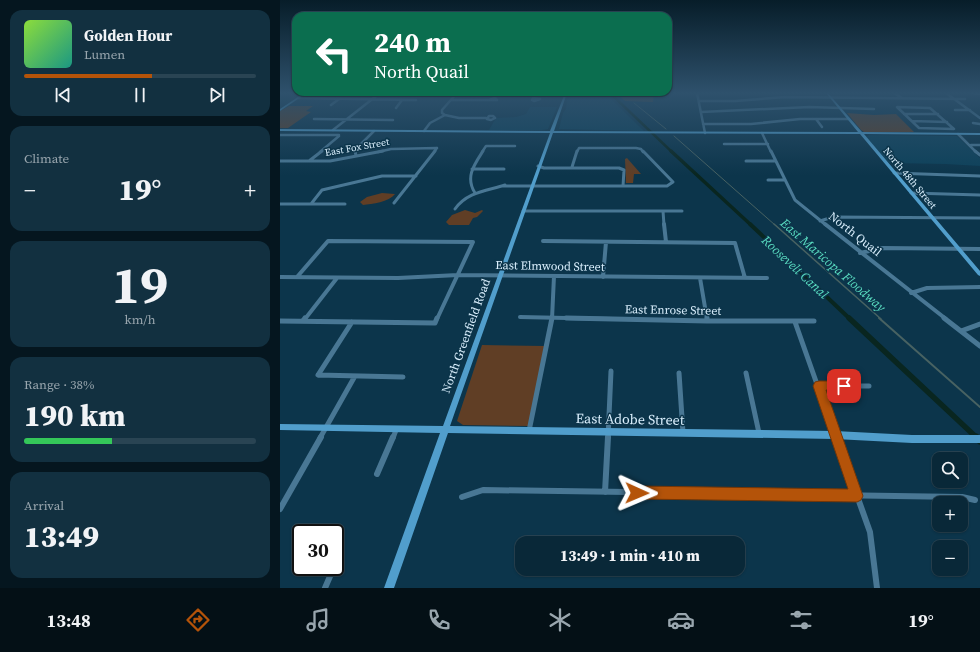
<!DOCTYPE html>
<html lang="en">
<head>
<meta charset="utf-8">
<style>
  :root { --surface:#092838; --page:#123040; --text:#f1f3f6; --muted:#99a6ae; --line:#294453; --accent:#b45309 }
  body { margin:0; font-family:"Source Serif 4",serif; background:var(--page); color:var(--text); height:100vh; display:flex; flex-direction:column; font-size:15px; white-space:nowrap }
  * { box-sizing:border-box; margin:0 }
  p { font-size:13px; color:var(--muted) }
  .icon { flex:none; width:22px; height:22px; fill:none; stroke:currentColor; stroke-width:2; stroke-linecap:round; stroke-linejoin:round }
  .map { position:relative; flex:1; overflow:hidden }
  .drawer { display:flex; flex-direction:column; gap:10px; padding:10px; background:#05161f; width:280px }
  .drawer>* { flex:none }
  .banner { position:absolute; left:12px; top:12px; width:380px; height:84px; border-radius:12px; box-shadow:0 1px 3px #0004,0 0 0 1px var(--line); background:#0b6e4f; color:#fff; overflow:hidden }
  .controls { position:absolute; left:652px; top:452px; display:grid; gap:8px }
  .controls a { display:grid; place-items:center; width:36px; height:36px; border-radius:8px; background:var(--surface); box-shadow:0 1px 3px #0004,0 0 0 1px var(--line); font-size:20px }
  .speed { position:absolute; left:12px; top:524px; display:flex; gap:8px; font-size:20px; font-weight:700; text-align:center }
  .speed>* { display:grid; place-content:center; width:52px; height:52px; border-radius:50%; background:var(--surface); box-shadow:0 1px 3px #0004,0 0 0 1px var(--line); line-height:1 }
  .speed .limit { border:2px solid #111; border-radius:6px; background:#fff; color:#111 }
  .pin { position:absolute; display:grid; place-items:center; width:34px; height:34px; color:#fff; margin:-17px; border-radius:8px; box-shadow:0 2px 6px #0006 }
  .me { position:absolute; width:44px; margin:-22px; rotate:91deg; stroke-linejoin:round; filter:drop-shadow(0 0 3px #0008) }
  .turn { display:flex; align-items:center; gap:14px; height:84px; padding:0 16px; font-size:18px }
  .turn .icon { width:52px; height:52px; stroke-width:2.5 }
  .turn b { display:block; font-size:28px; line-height:34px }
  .big { font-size:30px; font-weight:800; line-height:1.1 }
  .drawer .card { flex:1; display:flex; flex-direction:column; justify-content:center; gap:6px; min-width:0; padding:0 14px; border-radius:12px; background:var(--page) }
  .drawer .dial { align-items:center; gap:0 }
  .dial b { font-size:52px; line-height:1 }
  .song { display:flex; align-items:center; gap:12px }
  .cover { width:48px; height:48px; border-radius:6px; background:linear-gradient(135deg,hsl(90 70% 55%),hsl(170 70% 35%)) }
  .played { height:4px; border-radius:2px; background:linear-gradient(90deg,var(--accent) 55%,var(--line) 55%) }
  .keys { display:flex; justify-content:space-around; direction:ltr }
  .heat { display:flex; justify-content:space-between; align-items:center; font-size:22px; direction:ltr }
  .charge { height:6px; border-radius:3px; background:linear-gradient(90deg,#34c759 38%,var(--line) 0) }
  .trip { position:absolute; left:235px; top:536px; width:230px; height:40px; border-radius:12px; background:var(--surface); box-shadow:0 1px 3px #0004,0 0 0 1px var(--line); font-weight:800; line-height:40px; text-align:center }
  .tabs { display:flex; height:64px; justify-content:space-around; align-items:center; background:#041016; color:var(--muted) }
  .tabs .icon { width:28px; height:28px }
  .tabs .on { color:var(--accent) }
  .tabs b { font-size:18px; color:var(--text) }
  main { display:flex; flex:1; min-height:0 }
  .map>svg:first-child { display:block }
  .built { fill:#0d415a }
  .green { fill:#603e25 }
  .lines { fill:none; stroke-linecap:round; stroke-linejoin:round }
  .stream-far2 { stroke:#486262; stroke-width:1 }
  .stream-far1 { stroke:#486262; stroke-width:1.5 }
  .stream { stroke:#486262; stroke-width:2 }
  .canal-far4 { stroke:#092620; stroke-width:2.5 }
  .canal-far3 { stroke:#092620; stroke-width:3.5 }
  .canal-far2 { stroke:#092620; stroke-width:4 }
  .canal-far1 { stroke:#092620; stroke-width:5.5 }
  .canal { stroke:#092620; stroke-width:7 }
  .street-far4 { stroke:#497794; stroke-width:2.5 }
  .street-far3 { stroke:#497794; stroke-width:3 }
  .street-far2 { stroke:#497794; stroke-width:4 }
  .street-far1 { stroke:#497794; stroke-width:5 }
  .street { stroke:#497794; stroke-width:6 }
  .secondary { fill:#519ecc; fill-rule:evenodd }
  .route { fill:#b45309; stroke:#753606 }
  .labels { text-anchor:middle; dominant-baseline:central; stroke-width:3; stroke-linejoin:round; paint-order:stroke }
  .far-street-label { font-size:10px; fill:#daeffd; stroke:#0c354b }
  .street-label { font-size:12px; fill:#daeffd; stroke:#0c354b }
  .water-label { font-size:13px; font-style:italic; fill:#59dbc0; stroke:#0c354b }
  .near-street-label { font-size:14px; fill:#daeffd; stroke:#0c354b }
</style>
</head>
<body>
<main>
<section class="drawer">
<div class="card">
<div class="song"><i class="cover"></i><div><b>Golden Hour</b><p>Lumen</p></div></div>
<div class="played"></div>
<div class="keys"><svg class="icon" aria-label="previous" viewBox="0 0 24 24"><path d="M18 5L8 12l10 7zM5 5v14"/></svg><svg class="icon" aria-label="pause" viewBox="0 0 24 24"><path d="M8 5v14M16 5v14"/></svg><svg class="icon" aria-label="next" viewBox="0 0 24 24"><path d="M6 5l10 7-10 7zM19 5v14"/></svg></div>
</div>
<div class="card"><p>Climate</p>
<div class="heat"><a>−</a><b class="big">19°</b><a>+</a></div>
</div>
<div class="card dial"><b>19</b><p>km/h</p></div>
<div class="card"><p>Range · 38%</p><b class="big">190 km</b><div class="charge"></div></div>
<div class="card"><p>Arrival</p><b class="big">13:49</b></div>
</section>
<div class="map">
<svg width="700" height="588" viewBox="0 0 700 588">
  <rect width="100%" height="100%" fill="#0c354b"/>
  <path class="built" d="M291 93H325L364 131 279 129 283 113 286 109 287 100Z
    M250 107H277L268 129 262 130H209L216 118 236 117 246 114Z
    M589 135 677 136 700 158V166L665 164 609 163 586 137Z"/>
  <path class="green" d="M336 93H374L373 102 345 101Z
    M9 106H33L26 111 31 112 8 128H0V111Z
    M567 113 594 115 616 114 634 132H584L581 130Z
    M347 158 361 174H354L353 183H346L345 159Z
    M102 193 115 194C109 202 92 204 83 205L80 202 87 197Z
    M185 210 195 213 202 210 203 211 197 217 193 218 189 225H169L166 222 172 215Z
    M202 345 265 346 249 426 183 425 177 421Z"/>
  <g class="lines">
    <path class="stream-far2" d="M354 103 386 129
      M394 136 495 225"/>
    <path class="stream-far1" d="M494 224 601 319"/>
    <path class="stream" d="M599 318 700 407"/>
    <path class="canal-far4" d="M330 93 392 152"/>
    <path class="canal-far3" d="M391 151 471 225"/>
    <path class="canal-far2" d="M470 224 570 319"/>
    <path class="canal-far1" d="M569 318 697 438"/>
    <path class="canal" d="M696 437 700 441"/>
    <path class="street-far4" d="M417 93 425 133
      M614 93 622 98
      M666 93 700 118
      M692 93 700 94
      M18 98 136 100
      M215 98 217 100H209Z
      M253 98 260 99 254 101 252 100Z
      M171 100H209
      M419 101H455L505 97 685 99
      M51 105 59 99
      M617 107 650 108 674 129 639 128Z
      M116 108 122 100
      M675 110H690
      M421 112 529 107 594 109
      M624 114H658
      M165 115 179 118H206
      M165 115 162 113V110L177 93
      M209 116H213L215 118 211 120 207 119Z
      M34 119 113 120
      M536 119 542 127
      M632 121 667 122
      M693 123 700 124
      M423 124H471L520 119H569
      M53 130 100 93
      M144 131 150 123 165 115
      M482 133 491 152
      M678 134 696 152
      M0 135H59
      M444 144H488
      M691 145H700
      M40 152 59 136
      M75 152V150L94 131
      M98 152 111 149 157 148
      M154 152 157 148
      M202 152 206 146H235
      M297 152 299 148H356L361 149 363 152"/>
    <path class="street-far3" d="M75 151 76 156
      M491 151 515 200 546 225
      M695 151 700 155
      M0 161H50L103 151
      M29 161 42 151
      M466 161H496
      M258 166 264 168H339L344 170 343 186
      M292 167 297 151
      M192 169H224
      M614 173 700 176
      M488 180H505
      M223 186H387L393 182 363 151
      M195 193C185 177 194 165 203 151
      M631 193 700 195
      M114 203 155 151
      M0 204H65
      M31 204 42 190 102 176H136
      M175 209C187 192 206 191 225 185
      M243 211H402
      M383 211 384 225
      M540 221 553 217 700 218"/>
    <path class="street-far2" d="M384 224 386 242
      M545 224 666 319
      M263 241 455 243 465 278
      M580 253 603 248 700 249
      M0 277 118 278 178 275 487 278
      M17 277 48 241 193 242 157 319
      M323 277 326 242
      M420 278 427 319
      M631 293 647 288 700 287
      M240 317 333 319
      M25 319 57 278
      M272 319 274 276"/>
    <path class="street-far1" d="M286 318 427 321H534
      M427 318V321
      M664 318 700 346
      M0 321 155 323 157 318
      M23 321 25 318
      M515 322 556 438
      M681 331 700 324
      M399 373 403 433
      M466 373 479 433
      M38 375 123 377
      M38 375 72 322
      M539 386H589
      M249 431 272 318
      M40 438 75 376
      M113 438 116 430
      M328 438 331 371"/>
    <path class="street" d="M556 437 590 532 597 588
      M97 474 113 437
      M325 492 328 437
      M182 497 203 490 682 497 695 500
      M0 509 41 437
      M45 588 54 567"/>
    <path class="secondary" d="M24 93H27L0 111V109Z
      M285 93H287L274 131 578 132 546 93H548L582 132 700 133V135L584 134 700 271V276L698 275 580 134 273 133 170 426 555 431 632 435H700V443H632L555 439 168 433 114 588H104L160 433 0 430V424L163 426 270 133 0 131V129L270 131Z"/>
  </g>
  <linearGradient id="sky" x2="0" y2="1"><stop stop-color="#071d29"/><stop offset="0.53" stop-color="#2e516c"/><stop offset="1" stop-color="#2e516c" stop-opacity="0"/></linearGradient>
  <rect width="700" height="175" fill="url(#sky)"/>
  <path class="route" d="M539 381H564L568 382 570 386 568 389 546 390 583 496 581 500 577 502 357 499 352 497 350 493 352 488 357 486 568 489 533 386 535 382Z"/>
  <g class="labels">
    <g class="far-street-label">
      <text transform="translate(77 147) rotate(-10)">East Fox Street</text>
      <text transform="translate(630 178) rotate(50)">North 48th Street</text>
    </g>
    <g class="street-label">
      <text transform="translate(575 234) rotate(38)">North Quail</text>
      <text transform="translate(270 266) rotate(1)">East Elmwood Street</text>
      <text transform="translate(393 310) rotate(1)">East Enrose Street</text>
      <text transform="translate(186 336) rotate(-70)">North Greenfield Road</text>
    </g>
    <g class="water-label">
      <text transform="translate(553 265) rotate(41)">East Maricopa Floodway</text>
      <text transform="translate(515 267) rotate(43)">Roosevelt Canal</text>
    </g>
    <g class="near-street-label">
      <text transform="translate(350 419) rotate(1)">East Adobe Street</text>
    </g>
  </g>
</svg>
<div class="controls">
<a><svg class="icon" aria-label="search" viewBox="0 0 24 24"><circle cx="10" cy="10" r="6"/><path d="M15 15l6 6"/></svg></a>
<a>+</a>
<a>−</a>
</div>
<div class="speed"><div class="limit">30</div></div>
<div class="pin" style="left:564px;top:386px;background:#d93025"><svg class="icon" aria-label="arrive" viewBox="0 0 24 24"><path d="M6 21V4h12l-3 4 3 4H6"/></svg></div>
<svg class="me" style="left:357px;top:493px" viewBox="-20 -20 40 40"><path d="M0-17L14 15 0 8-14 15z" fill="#b45309" stroke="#fff" stroke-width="4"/></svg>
<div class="trip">13:49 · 1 min · 410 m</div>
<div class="banner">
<div class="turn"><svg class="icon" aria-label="left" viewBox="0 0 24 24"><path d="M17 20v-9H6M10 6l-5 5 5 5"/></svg><div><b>240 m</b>North Quail</div></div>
</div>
</div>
</main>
<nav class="tabs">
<b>13:48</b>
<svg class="icon on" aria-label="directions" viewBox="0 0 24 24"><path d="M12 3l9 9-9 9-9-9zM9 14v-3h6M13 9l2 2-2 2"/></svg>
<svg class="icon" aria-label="music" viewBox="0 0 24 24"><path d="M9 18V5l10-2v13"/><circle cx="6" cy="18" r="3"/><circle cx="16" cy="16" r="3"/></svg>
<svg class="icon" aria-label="phone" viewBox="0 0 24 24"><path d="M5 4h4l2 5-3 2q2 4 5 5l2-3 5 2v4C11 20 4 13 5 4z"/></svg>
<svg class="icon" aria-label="climate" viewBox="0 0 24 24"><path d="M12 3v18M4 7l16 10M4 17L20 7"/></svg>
<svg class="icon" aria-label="car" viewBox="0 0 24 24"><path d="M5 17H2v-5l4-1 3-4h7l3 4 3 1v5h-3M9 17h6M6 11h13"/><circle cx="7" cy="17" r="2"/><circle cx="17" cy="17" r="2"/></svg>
<svg class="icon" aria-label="filters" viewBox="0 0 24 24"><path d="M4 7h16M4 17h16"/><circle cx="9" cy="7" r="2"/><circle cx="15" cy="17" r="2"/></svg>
<b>19°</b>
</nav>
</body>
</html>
